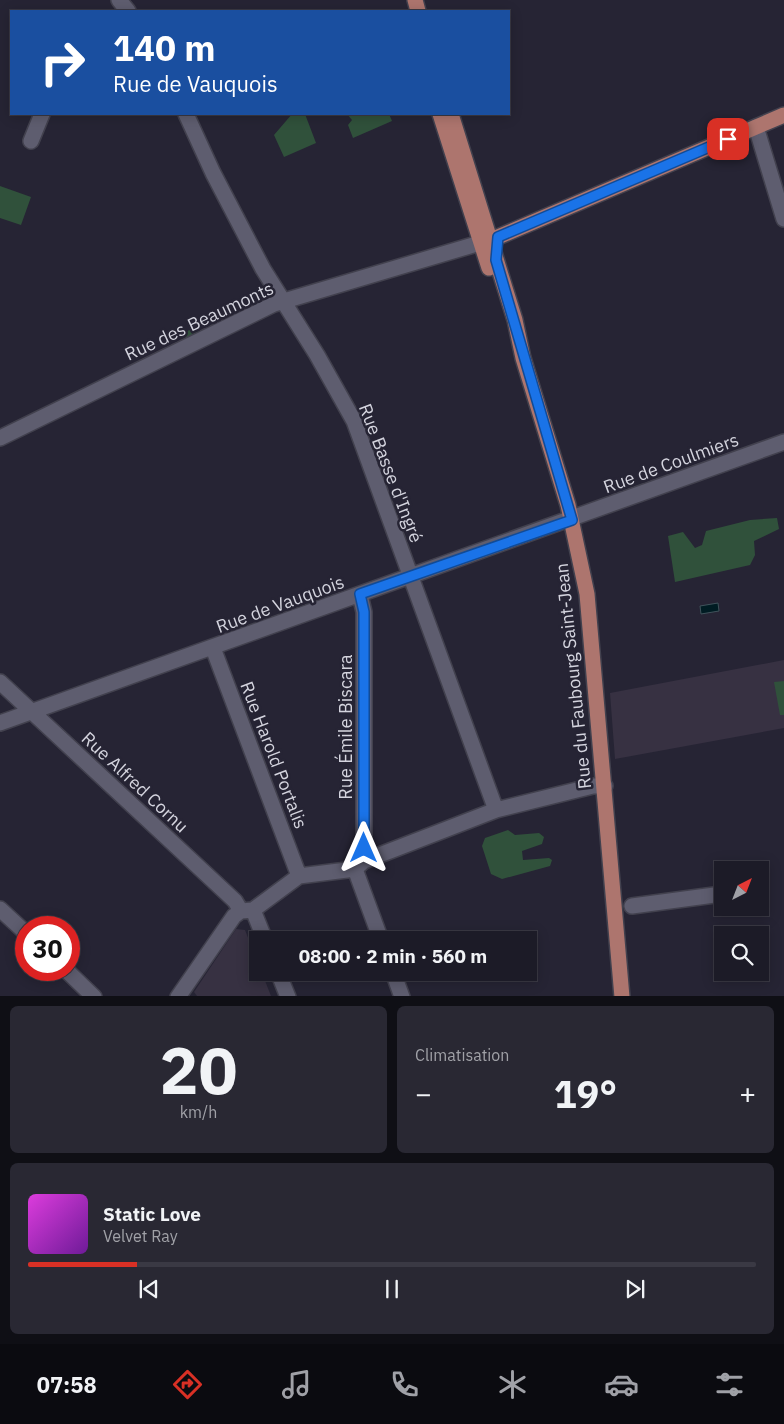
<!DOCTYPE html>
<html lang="fr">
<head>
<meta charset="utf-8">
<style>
  :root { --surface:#1c1b27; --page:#292833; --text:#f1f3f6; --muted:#a0a1a7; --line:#3a3944; --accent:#d93025 }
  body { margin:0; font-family:"IBM Plex Sans",sans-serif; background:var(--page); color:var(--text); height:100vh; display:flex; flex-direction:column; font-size:19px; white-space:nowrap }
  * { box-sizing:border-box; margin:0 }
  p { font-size:16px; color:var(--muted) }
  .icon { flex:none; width:28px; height:28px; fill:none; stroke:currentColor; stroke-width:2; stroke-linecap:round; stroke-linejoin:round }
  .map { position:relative; height:996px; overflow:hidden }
  .details { display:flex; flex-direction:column; gap:10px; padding:10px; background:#0f0f15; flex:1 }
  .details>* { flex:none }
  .hud { position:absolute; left:10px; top:10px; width:500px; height:105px; border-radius:0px; box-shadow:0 2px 12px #0003,0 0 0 1px var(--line); background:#1a4fa0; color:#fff; overflow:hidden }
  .needle { width:32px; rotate:42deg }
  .tools { position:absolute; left:714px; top:861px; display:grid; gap:10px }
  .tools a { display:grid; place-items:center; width:55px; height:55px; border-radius:0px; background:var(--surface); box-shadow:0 2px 12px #0003,0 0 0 1px var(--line); font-size:25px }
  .speed { position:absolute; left:15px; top:916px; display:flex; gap:10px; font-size:25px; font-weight:700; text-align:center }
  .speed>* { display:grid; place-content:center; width:65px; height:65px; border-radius:50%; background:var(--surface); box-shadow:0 2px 12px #0003,0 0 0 1px var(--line); line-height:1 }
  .speed .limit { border:8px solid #d22; background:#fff; color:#111 }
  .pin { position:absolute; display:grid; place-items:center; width:42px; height:42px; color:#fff; margin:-21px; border-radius:10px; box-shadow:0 2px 8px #0006 }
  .me { position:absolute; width:55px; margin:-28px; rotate:0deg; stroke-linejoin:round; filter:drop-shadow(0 0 4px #0008) }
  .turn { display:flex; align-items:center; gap:18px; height:105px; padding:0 20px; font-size:22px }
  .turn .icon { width:65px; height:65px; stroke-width:2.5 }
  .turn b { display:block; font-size:35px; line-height:42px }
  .big { font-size:38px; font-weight:800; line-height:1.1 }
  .details .tile { flex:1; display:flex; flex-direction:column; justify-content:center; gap:8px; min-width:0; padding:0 18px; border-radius:8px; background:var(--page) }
  .details .dial { align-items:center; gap:0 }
  .dial b { font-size:65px; line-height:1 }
  .song { display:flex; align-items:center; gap:15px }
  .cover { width:60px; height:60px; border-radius:8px; background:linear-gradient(135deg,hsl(300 70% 55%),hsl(280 70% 35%)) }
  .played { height:5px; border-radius:2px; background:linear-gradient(90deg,var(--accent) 15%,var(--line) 15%) }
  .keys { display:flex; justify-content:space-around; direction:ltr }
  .heat { display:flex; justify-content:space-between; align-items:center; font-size:28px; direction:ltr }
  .details .tiles { flex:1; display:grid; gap:10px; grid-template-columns:1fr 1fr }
  .tile:last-child { grid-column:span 2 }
  .trip { position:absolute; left:249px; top:931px; width:288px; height:50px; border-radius:0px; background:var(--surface); box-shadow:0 2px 12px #0003,0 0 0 1px var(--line); font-weight:800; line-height:50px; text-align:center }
  .tabs { display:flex; height:80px; justify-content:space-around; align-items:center; background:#0b0b10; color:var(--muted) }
  .tabs .icon { width:35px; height:35px }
  .tabs .current { color:var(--accent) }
  .tabs b { font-size:22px; color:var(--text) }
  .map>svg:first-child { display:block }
  .education { fill:#373142 }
  .green { fill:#30513b }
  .water { fill:#001c23; stroke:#40535b }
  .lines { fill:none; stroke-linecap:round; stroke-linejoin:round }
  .minor-casing { stroke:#42414e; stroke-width:18 }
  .major-casing { stroke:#42414e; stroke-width:18 }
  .minor { stroke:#5e5d6f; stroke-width:15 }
  .major { stroke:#ad756e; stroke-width:15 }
  .route-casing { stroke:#114b97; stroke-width:12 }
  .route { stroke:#1a73e8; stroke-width:9 }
  .labels { text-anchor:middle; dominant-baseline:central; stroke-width:5; stroke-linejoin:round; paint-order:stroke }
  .street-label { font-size:18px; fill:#d4d4de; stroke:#262434 }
</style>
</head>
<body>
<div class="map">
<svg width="784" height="997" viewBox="0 0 784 997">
  <rect width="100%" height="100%" fill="#262434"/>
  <path class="education" d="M784 660V728L615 759 610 693Z
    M236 929 245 930 257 961 258 972 262 973 271 996H197L194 992Z"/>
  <path class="green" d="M292 114H305L316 143 284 157 274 135Z
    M347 114H389L392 121 353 138 348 125 352 120Z
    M0 186 31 197 21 225 0 218Z
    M196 326 199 332 184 340 181 335Z
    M777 518 779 529 754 541 755 555 750 565 675 582 668 536 683 532 695 548 702 545 706 531 750 520Z
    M784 681V715H780L774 682Z
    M508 830 515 835 539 833 544 837 542 844 522 851 523 860 549 858 552 860 550 866 502 879 491 874 482 846 485 838Z"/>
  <path class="water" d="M718 603 719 611 701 614 700 606Z"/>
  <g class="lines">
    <g class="minor-casing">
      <path id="minor" d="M119 0 128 11
        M186 114 213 173 263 269 317 355 354 421 496 810
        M756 127 784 219
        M31 141 42 114
        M0 438 274 304 480 243
        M360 595 364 612V861
        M213 648 299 876
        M0 682 235 901 241 911
        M0 723 784 442
        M355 869 381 940
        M632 906 722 894
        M0 909 26 933
        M253 910 265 940
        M66 970 94 997
        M278 972 288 997
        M393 972 402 997
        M178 997 234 916 241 911 253 910 299 876 355 869 364 861 496 810 593 786H605"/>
    </g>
    <g class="major-casing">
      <path id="major" d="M415 0 418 11
        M440 114 489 268
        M451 114 515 320 523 358 568 505 587 594 622 997
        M498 237 784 115"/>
    </g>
    <use href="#minor" class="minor"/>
    <use href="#major" class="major"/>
  </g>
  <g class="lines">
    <g class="route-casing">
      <path id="route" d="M364 848V612L360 594 572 520 496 260 498 237 728 139"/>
    </g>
    <use href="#route" class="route"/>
  </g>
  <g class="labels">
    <g class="street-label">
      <text transform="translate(199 321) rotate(-25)">Rue des Beaumonts</text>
      <text transform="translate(671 463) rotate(-20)">Rue de Coulmiers</text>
      <text transform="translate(391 473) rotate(69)">Rue Basse d'Ingré</text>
      <text transform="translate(280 604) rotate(-20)">Rue de Vauquois</text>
      <text transform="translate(573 676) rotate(-96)">Rue du Faubourg Saint-Jean</text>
      <text transform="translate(345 727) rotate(-90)">Rue Émile Biscara</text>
      <text transform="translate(274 755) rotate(69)">Rue Harold Portalis</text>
      <text transform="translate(135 782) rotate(43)">Rue Alfred Cornu</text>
    </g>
  </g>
</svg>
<div class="tools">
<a><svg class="needle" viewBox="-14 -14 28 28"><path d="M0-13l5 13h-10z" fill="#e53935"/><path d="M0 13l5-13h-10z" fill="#a0a1a7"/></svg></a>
<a><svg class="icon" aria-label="search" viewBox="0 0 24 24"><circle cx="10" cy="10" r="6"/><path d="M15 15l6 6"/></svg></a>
</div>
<div class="speed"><div class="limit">30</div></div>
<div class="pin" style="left:728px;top:139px;background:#d93025"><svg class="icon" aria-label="arrive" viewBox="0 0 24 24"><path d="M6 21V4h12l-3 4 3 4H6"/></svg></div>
<svg class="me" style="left:364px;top:848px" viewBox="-20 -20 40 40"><path d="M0-17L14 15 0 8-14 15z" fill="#1a73e8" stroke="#fff" stroke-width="4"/></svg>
<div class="trip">08:00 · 2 min · 560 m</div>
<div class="hud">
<div class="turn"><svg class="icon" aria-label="right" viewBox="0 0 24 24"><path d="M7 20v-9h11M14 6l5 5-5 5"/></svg><div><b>140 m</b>Rue de Vauquois</div></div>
</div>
</div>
<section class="details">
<div class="tiles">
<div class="tile dial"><b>20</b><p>km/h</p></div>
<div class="tile"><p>Climatisation</p>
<div class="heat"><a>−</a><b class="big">19°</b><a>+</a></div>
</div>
<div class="tile">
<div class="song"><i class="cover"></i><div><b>Static Love</b><p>Velvet Ray</p></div></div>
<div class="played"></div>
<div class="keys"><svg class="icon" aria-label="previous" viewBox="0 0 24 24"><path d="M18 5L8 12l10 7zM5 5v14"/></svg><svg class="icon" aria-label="pause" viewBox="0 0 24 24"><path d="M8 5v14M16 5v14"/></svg><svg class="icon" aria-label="next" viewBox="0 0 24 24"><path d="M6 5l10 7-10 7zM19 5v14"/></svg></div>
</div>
</div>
</section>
<nav class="tabs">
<b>07:58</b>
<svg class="icon current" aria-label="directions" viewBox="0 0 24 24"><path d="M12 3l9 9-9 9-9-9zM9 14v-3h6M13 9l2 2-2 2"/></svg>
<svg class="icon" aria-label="music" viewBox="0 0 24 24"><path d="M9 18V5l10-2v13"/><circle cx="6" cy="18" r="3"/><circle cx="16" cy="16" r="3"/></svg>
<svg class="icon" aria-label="phone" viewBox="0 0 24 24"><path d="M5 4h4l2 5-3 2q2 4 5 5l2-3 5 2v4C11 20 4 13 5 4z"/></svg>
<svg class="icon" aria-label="climate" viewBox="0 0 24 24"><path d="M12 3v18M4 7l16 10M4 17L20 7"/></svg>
<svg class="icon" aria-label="car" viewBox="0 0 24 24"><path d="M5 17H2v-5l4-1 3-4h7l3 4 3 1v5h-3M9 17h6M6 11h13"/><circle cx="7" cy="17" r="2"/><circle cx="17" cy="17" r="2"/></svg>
<svg class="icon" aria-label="filters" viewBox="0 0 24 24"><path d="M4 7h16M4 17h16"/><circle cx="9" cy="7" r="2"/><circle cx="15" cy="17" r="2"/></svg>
</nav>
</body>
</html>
